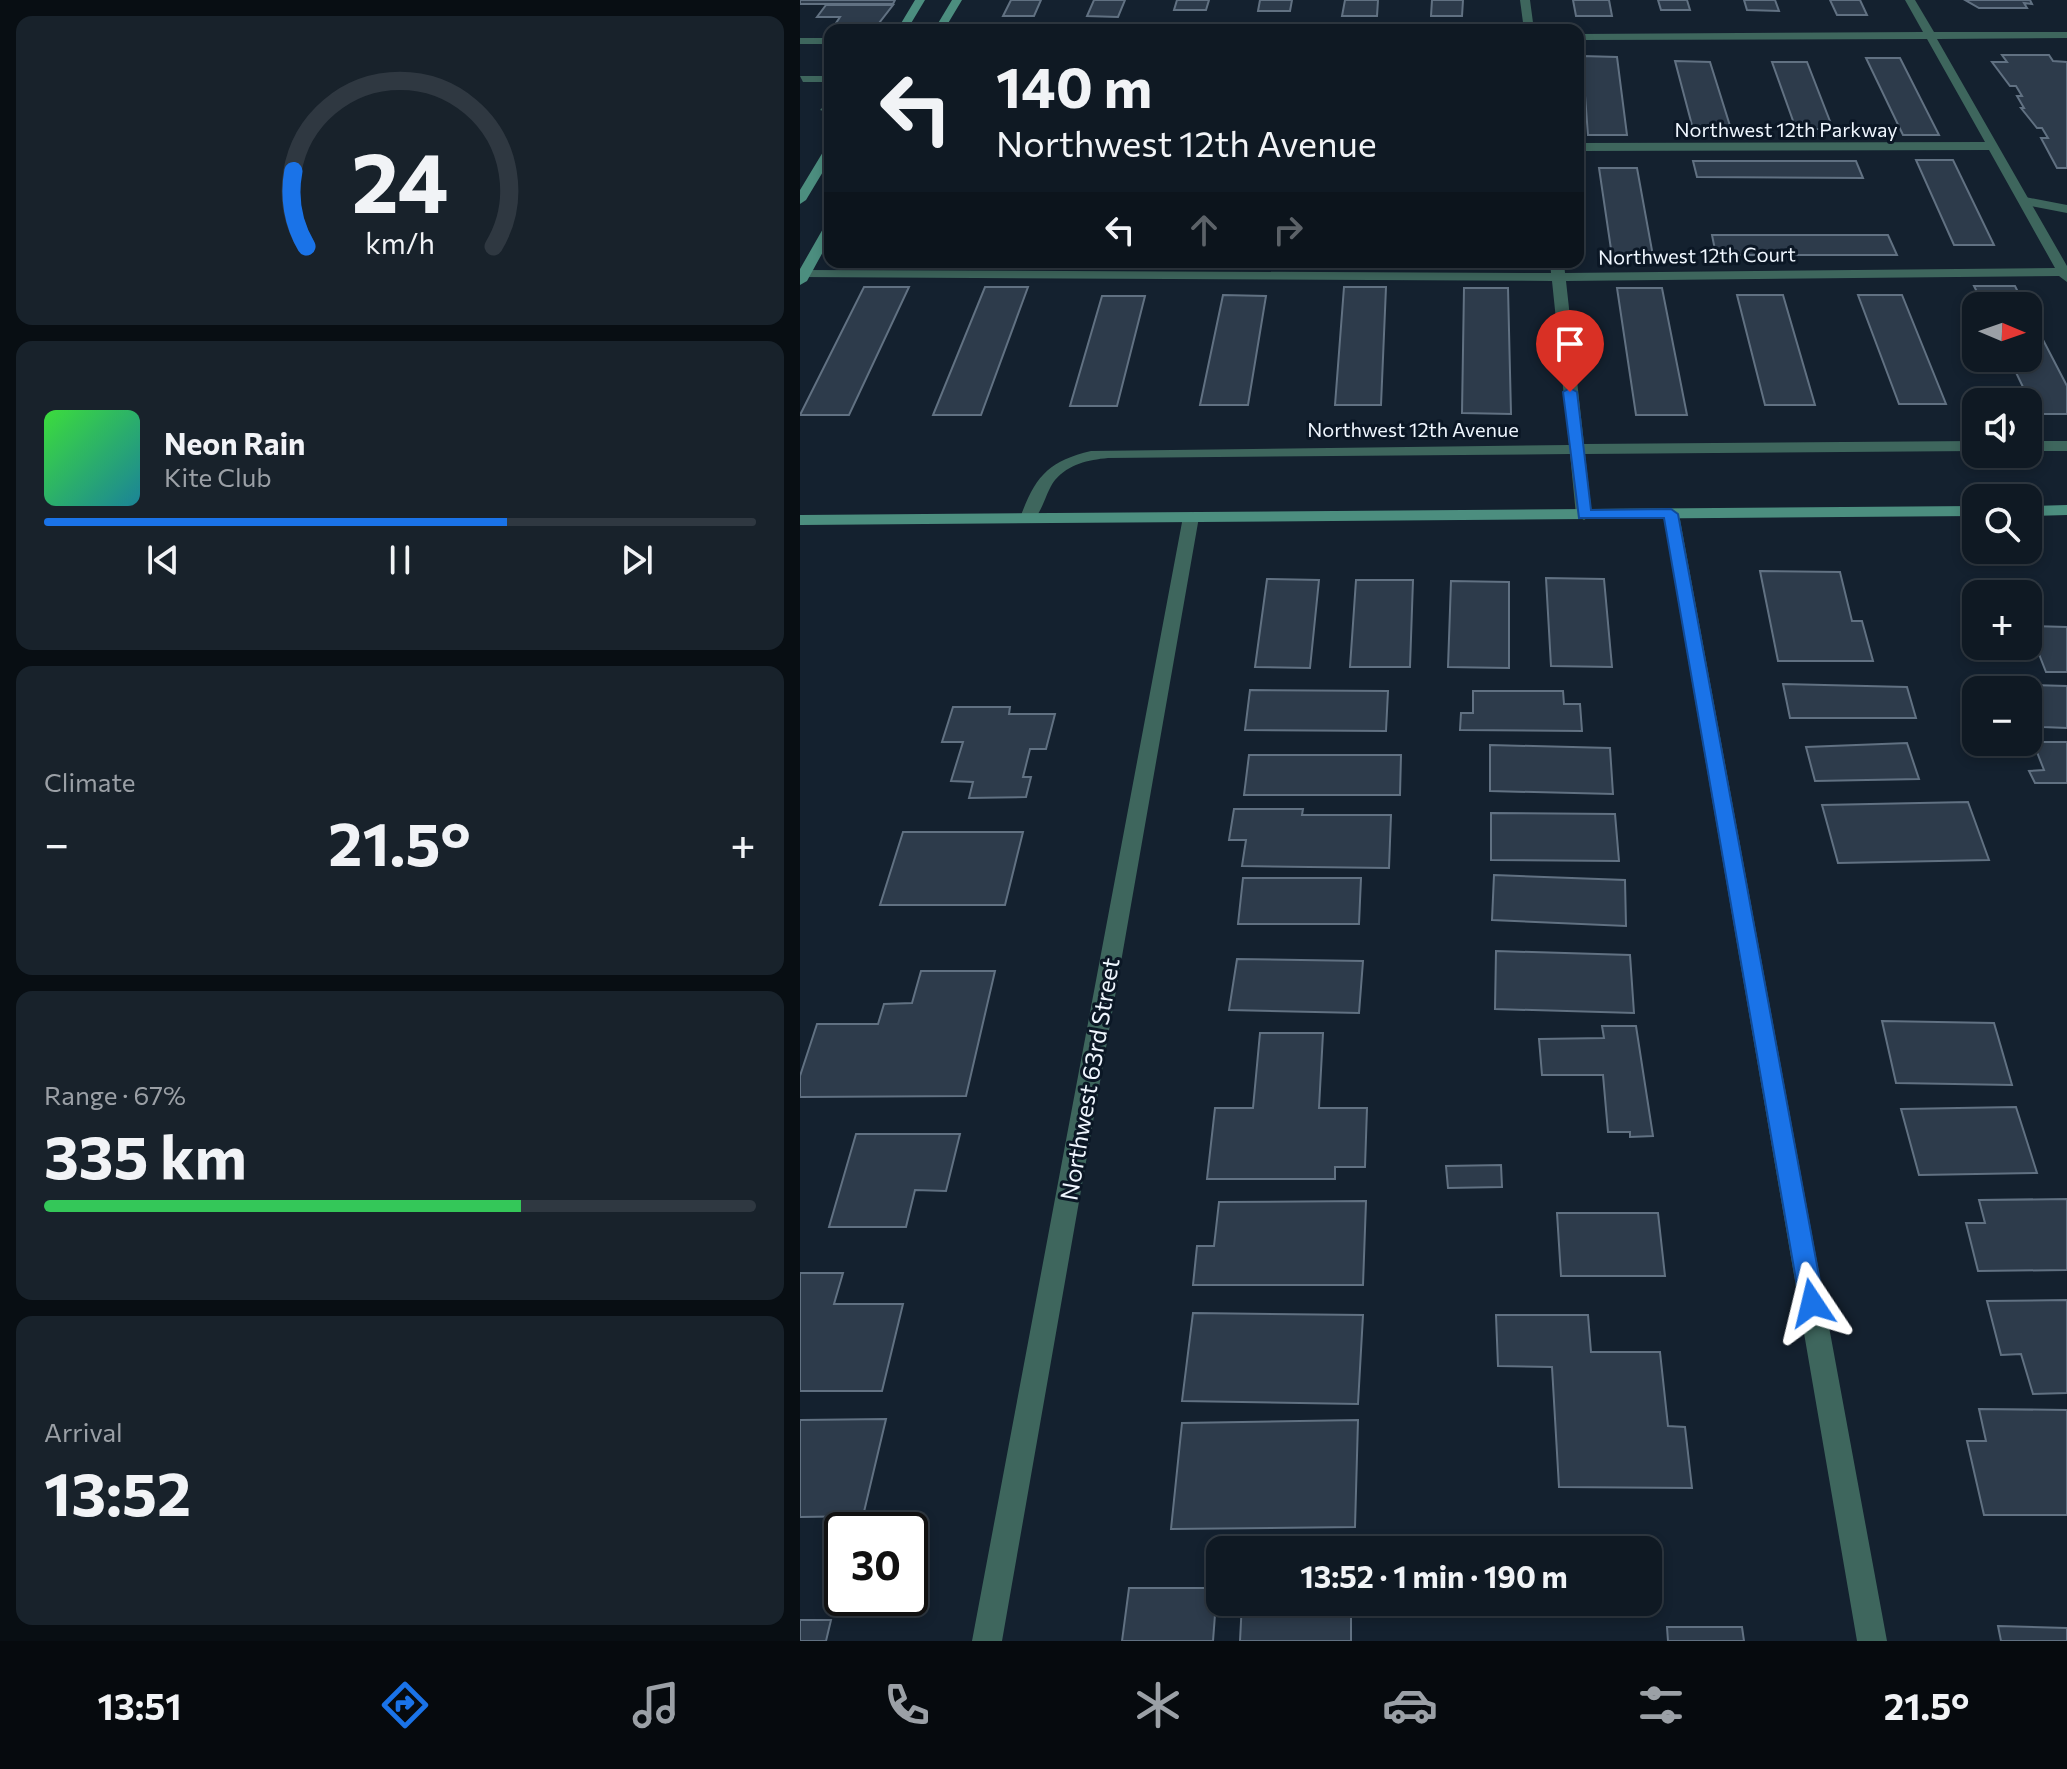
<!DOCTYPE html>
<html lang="en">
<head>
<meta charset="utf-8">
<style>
  :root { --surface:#0f1923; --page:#18222b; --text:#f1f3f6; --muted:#9ba0a6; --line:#2f3841; --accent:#1a73e8 }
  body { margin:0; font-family:Commissioner,sans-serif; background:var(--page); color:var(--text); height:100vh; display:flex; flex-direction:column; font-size:30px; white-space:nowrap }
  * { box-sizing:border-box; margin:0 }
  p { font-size:26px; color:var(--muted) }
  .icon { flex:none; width:44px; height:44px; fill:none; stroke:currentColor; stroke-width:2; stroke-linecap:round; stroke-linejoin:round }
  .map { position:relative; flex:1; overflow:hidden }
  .sheet { display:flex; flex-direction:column; gap:16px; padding:16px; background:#080e13; width:800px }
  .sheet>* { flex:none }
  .top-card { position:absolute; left:24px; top:24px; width:760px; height:244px; border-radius:16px; box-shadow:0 4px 12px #0003,0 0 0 2px var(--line); background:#0f1923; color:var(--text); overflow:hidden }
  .needle { width:52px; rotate:92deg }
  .buttons { position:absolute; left:1162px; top:292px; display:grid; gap:16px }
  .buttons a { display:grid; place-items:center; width:80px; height:80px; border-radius:16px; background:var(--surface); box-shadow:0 4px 12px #0003,0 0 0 2px var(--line); font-size:40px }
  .speed { position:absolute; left:24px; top:1512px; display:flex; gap:16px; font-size:40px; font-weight:700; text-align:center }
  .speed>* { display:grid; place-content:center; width:104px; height:104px; border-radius:50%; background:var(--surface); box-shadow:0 4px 12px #0003,0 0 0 2px var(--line); line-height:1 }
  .speed .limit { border:4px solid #111; border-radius:12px; background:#fff; color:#111 }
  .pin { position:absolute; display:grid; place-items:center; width:68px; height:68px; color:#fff; margin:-82px -34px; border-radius:50% 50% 50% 0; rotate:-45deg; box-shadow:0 0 8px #0007 }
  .pin .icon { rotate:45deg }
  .me { position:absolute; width:88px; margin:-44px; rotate:350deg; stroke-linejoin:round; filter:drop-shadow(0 0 6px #0008) }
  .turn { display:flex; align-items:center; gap:28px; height:168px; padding:0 40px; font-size:36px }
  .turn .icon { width:104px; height:104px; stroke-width:2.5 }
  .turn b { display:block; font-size:56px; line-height:68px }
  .lanes { display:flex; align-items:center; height:76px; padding:0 40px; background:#0003; justify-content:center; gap:40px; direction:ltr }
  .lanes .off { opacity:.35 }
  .big { font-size:60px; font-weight:700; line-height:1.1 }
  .sheet .card { flex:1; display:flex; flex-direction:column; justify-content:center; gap:12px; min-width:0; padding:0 28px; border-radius:16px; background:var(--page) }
  .sheet .dial { align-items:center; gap:0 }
  .dial svg { height:208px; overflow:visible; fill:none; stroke:var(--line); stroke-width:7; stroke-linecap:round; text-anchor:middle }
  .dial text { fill:var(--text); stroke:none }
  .song { display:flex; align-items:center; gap:24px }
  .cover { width:96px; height:96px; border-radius:12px; background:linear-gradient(135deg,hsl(120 70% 55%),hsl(190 70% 35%)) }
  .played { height:8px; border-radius:4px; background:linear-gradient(90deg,var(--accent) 65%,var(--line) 65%) }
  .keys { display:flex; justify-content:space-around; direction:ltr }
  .heat { display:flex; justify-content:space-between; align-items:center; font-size:44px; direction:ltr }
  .charge { height:12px; border-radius:6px; background:linear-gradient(90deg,#34c759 67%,var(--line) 0) }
  .trip { position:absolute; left:406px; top:1536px; width:456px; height:80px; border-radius:16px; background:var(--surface); box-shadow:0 4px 12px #0003,0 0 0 2px var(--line); font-weight:700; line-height:80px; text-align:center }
  .tab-bar { display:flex; height:128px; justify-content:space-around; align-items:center; background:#060a0e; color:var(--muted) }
  .tab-bar .icon { width:56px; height:56px }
  .tab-bar .active { color:var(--accent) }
  .tab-bar b { font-size:36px; color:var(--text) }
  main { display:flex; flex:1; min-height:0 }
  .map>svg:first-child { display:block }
  .building { fill:#2d3b4b; stroke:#617182; stroke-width:2 }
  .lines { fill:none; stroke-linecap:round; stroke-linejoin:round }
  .service { fill:#3e665d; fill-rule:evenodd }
  .minor { fill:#3e665d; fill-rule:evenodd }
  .secondary { fill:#4c8e7f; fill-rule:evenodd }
  .route { fill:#1a73e8; stroke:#114b97; stroke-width:2 }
  .labels { text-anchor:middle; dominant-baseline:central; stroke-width:6; stroke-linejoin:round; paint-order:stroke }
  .far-street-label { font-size:20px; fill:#eff6fe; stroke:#0b1725 }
  .street-label { font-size:24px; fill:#eff6fe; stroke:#0b1725 }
</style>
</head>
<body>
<main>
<section class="sheet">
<div class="card dial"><svg viewBox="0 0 100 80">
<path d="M14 69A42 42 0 1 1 86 69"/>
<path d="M14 69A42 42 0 0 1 9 40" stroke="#1a73e8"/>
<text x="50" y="56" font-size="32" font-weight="700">24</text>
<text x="50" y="72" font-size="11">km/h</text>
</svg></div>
<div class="card">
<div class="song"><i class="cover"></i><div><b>Neon Rain</b><p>Kite Club</p></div></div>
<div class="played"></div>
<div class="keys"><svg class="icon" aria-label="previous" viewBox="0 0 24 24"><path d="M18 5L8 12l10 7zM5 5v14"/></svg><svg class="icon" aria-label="pause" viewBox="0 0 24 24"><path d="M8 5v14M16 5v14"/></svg><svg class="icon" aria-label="next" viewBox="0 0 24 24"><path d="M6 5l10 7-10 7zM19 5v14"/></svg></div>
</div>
<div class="card"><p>Climate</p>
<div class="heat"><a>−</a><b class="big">21.5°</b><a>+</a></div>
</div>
<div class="card"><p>Range · 67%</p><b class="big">335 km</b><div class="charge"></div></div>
<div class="card"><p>Arrival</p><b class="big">13:52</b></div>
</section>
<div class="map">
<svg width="1267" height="1641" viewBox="0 0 1267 1641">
  <rect width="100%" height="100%" fill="#14212f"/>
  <path class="building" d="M0 0H95L93 4H0Z
    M211 0H241L234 16H203Z
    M294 0H325L318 17 287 16Z
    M377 0H409L406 10H374Z
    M460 0H492L490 11H458Z
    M545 0H578L577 16H542Z
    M632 0H663L662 16H631Z
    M773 0H809L812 16H776Z
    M858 0H887L890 10H861Z
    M944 0H975L979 11 947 10Z
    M1030 0H1060L1067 15H1037Z
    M1165 0H1230L1232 4 1224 3 1227 8H1179Z
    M26 5H93L79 23 50 29H32L40 17H17Z
    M1202 55H1249L1253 61 1267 62V168H1257L1241 138H1248L1242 128H1237L1221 108H1224L1217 96H1222L1216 86H1210L1192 62H1207Z
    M782 56 817 57 827 135H788Z
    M1066 58H1100L1139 135H1103Z
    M875 61 910 62 931 129H893Z
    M972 62H1007L1033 129H996Z
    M1116 160H1153L1194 245H1154Z
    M893 161H1056L1063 178 897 177Z
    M799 168H837L853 256H812Z
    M912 235H1088L1097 255H916Z
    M1174 286H1215L1225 306H1184Z
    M64 287H109L49 415H0Z
    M185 287H228L181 415H133Z
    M544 287H586L581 405H535Z
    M664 288H708L711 414 662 413Z
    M817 288H862L887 415H836Z
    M423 295 466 296 448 405H400Z
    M937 295H983L1015 405H965Z
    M1058 295H1102L1146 404H1099Z
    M302 296H345L317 406H270Z
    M1228 311 1267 386V414H1236L1209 358H1228Z
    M960 571 1040 572 1052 621H1062L1073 661H978Z
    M746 578 804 579 812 667 751 666Z
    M467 579 519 580 510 668 455 667Z
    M556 580H613L610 667H550Z
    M651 581 709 582V668L648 667Z
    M1228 626 1267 627V672H1246Z
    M983 684 1107 687 1116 718H990Z
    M1228 685 1267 686V728L1243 727Z
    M450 690 588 691 586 731 445 730Z
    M673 691H763L764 704H780L782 731 660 730 661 713H673Z
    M153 707H210L209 714H255L246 749H230L223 777H231L226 797 169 798 173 782 151 781 163 742H142Z
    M1233 742H1267V783H1235L1229 771 1244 770Z
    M1107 743 1119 779 1015 781 1006 747Z
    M690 745 810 748 813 794 690 791Z
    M449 755H601L600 795H444Z
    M1168 802 1189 860 1038 863 1022 805Z
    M434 809H503L502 815H591L589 868 442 866 446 840H429Z
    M691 813 815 814 819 861 691 860Z
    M103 832H223L205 905H80Z
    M694 875 825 880 826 926 692 920Z
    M443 878H561L559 924H438Z
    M696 951 830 955 834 1013 695 1009Z
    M437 959 563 961 559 1013 429 1010Z
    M121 971H195L166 1096 0 1097V1076L17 1024H78L84 1004 112 1003Z
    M1082 1021 1194 1023 1212 1085 1096 1083Z
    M802 1026H836L853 1136 830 1137V1132H808L803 1075H742L739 1039 804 1038Z
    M460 1033H523L519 1108H567L565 1167H535V1179H407L415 1108H453Z
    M1216 1107 1237 1173 1119 1175 1101 1109Z
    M56 1134H160L146 1191 115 1190 106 1227H29Z
    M701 1165 702 1187 648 1188 646 1166Z
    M1267 1199V1270L1178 1271 1166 1223H1185L1179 1200Z
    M566 1201 563 1285H393L397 1246H414L419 1202Z
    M757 1213H858L865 1276H761Z
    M0 1273H43L34 1304H103L82 1391H0Z
    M1267 1300V1393L1233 1394 1221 1354 1201 1355 1187 1301Z
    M393 1313 563 1315 558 1404 382 1401Z
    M696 1315H788L791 1352H860L868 1426 885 1427 892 1488 759 1487 752 1367 698 1366Z
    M1179 1409 1267 1410V1515H1184L1167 1441H1186Z
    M86 1419 63 1516 0 1517V1420Z
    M558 1420 555 1527 371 1529 382 1423Z
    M329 1588H417L413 1641H322Z
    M442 1602H551V1641H440Z
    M0 1620H31L26 1641H0Z
    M1198 1626 1267 1628V1641H1201Z
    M867 1627H942L944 1641H868Z"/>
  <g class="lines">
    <path class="service" d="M0 76H30V82H3Z
      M30 107V113L20 110 22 108Z
      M1225 197 1267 205V213L1221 204V198Z"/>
    <path class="minor" d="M720 0H730L734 30H724Z
      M1105 0H1115L1134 32H1267V38L1137 39 1267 266V282L1259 276 766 281 784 444 1176 441V451L785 454 792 515 784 520 776 515 770 454 308 458C288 460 269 464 255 480 245 492 242 518 228 523L220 518C235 477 248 461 291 451L769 445 752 281 0 277 3 270 751 273 750 262H764L765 273 1255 268 1189 150 778 151V143L1185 142 1127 39 778 40V34L1123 32Z
      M0 38H30V44H0Z
      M1228 441H1267V451H1228Z
      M871 509 879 514 1087 1641H1057L863 514Z
      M391 512 399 517 202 1641H172L383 517Z"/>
    <path class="secondary" d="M115 0H125L107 30H97Z
      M152 0H162L144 30H134Z
      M30 146V160L6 200 0 204V190L26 147Z
      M30 223V239L7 281 0 285V269L24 227Z
      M1267 505V515L1228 516V506Z
      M1176 506V516L0 525V515Z"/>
  </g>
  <path class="route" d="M770 388 777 392 791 510 871 509 878 514 1024 1303 1020 1311 1012 1314 1004 1311 1000 1303 864 518H779L763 392Z"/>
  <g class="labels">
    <g class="far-street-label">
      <text x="986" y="129">Northwest 12th Parkway</text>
      <text transform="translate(897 255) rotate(-1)">Northwest 12th Court</text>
      <text x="613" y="429">Northwest 12th Avenue</text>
    </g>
    <g class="street-label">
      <text transform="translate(289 1079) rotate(-80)">Northwest 63rd Street</text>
    </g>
  </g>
</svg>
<div class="buttons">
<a><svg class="needle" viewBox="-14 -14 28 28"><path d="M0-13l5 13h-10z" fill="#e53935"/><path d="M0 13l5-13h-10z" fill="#9ba0a6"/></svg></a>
<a><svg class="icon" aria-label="sound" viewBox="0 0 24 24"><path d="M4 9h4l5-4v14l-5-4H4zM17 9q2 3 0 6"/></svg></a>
<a><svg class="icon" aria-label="search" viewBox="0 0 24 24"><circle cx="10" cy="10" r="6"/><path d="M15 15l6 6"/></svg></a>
<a>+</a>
<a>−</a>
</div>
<div class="speed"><div class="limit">30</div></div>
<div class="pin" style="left:770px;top:392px;background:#d93025"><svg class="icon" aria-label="arrive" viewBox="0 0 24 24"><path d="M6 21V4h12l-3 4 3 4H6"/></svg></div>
<svg class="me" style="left:1012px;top:1303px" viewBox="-20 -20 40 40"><path d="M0-17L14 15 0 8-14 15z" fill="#1a73e8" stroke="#fff" stroke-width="4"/></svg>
<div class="trip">13:52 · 1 min · 190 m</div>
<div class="top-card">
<div class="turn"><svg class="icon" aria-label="left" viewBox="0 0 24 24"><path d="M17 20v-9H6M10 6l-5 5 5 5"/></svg><div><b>140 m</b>Northwest 12th Avenue</div></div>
<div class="lanes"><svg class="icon" aria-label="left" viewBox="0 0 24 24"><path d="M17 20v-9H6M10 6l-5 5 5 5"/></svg><svg class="icon off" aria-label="ahead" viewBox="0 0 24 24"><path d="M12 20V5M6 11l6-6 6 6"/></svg><svg class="icon off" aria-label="right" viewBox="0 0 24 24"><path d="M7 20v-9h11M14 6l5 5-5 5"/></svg></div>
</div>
</div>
</main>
<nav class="tab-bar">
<b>13:51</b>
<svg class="icon active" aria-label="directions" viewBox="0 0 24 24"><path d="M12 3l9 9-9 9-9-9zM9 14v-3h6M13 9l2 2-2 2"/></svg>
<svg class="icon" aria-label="music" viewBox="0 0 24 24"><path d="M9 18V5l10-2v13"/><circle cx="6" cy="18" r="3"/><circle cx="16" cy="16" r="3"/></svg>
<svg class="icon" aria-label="phone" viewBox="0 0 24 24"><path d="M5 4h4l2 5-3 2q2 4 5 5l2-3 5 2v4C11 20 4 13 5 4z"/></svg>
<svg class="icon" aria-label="climate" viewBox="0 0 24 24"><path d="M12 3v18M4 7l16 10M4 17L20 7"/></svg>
<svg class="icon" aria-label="car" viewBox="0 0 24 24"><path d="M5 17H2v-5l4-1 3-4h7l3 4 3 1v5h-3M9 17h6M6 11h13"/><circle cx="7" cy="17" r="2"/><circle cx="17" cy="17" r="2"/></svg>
<svg class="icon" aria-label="filters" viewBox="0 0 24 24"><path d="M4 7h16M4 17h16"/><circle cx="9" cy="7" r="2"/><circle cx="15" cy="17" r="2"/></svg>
<b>21.5°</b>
</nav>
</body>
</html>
